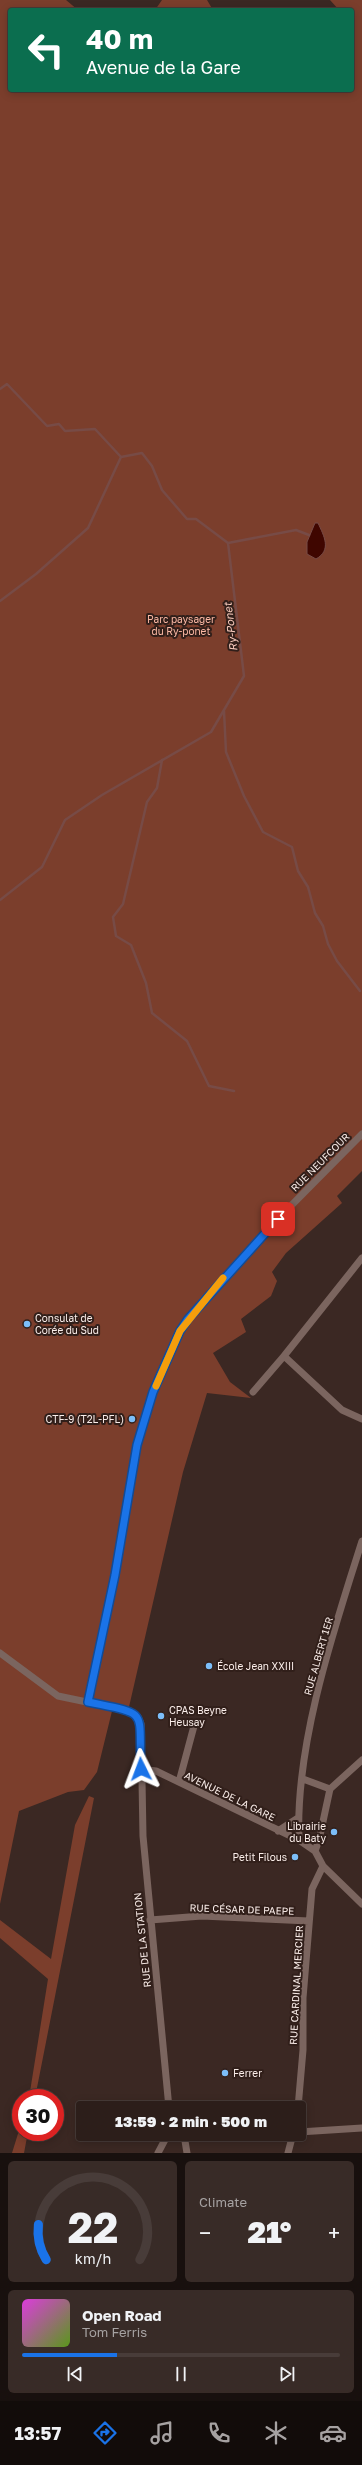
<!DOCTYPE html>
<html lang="en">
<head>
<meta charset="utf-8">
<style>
  :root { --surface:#2c1e1a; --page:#382b27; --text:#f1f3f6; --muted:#a6a2a2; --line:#483c39; --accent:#1a73e8 }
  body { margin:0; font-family:"Golos Text",sans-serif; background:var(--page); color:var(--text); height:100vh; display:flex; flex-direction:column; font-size:15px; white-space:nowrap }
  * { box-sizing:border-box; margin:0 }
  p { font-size:13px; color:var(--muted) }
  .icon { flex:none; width:22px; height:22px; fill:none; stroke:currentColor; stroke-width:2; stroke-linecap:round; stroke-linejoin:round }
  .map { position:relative; height:2153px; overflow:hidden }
  .side { display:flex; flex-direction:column; gap:8px; padding:8px; background:#18100e; flex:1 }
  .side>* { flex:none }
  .top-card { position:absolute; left:8px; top:8px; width:346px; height:84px; border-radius:4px; box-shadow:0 2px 10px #0003,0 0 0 1px var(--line); background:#0b6e4f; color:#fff; overflow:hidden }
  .speed { position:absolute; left:12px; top:2089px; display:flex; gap:8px; font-size:20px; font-weight:700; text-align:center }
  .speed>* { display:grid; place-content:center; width:52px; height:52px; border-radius:50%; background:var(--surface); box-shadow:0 2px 10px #0003,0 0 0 1px var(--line); line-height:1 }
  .speed .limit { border:6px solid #d22; background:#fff; color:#111 }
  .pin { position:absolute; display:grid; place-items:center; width:34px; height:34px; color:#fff; margin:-17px; border-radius:8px; box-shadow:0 2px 6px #0006 }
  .me { position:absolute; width:44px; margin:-22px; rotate:357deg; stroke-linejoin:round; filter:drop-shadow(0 0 3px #0008) }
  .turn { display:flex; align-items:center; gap:14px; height:84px; padding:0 12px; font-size:18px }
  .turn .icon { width:52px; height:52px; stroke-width:2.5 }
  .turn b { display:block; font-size:28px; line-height:34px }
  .big { font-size:30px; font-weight:800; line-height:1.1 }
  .side .card { flex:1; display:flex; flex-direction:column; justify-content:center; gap:6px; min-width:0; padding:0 14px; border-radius:6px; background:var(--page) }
  .side .dial { align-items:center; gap:0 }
  .dial svg { height:104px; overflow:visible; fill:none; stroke:var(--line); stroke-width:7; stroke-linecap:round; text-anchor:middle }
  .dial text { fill:var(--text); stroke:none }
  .song { display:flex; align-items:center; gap:12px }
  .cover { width:48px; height:48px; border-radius:6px; background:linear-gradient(135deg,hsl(300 70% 55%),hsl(90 70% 35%)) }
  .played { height:4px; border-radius:2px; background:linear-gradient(90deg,var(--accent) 30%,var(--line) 30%) }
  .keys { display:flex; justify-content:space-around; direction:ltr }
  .heat { display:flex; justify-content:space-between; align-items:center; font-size:22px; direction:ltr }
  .side .tiles { flex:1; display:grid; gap:8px; grid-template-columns:1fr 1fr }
  .card:last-child { grid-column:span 2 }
  .trip { position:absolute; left:76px; top:2101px; width:230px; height:40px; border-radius:4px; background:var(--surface); box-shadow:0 2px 10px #0003,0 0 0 1px var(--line); font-weight:800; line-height:40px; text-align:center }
  .tabs { display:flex; height:64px; justify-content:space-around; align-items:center; background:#120c0a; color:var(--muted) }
  .tabs .icon { width:28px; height:28px }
  .tabs .selected { color:var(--accent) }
  .tabs b { font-size:18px; color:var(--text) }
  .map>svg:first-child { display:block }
  .green { fill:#7b3e2c }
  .water { fill:#3f0600; stroke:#774b46 }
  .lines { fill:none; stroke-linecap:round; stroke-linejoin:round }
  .stream { stroke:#774b46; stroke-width:2.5 }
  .minor { stroke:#7b655f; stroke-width:7 }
  .route-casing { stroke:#114b97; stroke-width:10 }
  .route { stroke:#1a73e8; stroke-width:7 }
  .slow { stroke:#f59e0b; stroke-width:7 }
  .poi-dot { fill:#7cbef9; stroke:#311f1a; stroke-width:1.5 }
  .labels { text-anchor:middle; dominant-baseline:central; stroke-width:4; stroke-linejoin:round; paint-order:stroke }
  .park-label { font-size:10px; fill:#fcb8a4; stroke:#311f1a }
  .street-label { font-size:10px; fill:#faede9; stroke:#311f1a }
  .poi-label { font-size:10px; fill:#faede9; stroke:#311f1a; text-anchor:start }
  .water-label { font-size:11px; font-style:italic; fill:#faccbe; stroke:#311f1a }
</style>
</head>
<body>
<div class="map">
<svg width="362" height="2153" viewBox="0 0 362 2153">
  <rect width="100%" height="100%" fill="#3b2823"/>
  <path class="green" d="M0 0H66L78 10H10V90H352V10H339L330 0H362V1171L337 1196 342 1203 286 1253 272 1272 277 1281 271 1296 241 1319 246 1332 213 1353 230 1382 251 1398 207 1393 183 1472 129 1707H113L97 1772 84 1790 68 1792 19 1811 0 1904Z
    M162 0H207L213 10H155Z
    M89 1796 94 1798 35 2098H29L48 1979 0 1938V1920L51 1959 75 1825Z
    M21 2124V2132H28L24 2153H12Z"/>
  <path class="water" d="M315 523H318C324 536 332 550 316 559L307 554V542Z"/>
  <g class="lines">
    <path class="stream" d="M0 389 7 384 47 426 59 424 65 431 95 429 121 457 142 453 152 466 162 490 187 519H196L228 543 244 676 211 732 102 795 65 820 42 867 0 900
      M228 543 296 530 309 535
      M0 601 36 574 88 528 121 457
      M224 711 226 752 244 796 263 832 292 847 298 871 308 887 315 913 323 926 328 944 337 961 360 991
      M162 760 157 788 147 802 123 904 113 917 116 936 131 945 146 983 152 1013 187 1041 209 1086 234 1091"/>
    <path class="minor" d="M284 1356 342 1410 362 1419
      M253 1392 284 1356 362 1258
      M0 1653 58 1696 130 1711 138 1717 141 1724 143 1836 169 2108
      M88 1702 115 1575 137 1445 153 1392 180 1331 197 1308 267 1230 362 1134
      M141 1769 156 1771 299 1840 315 1851 323 1866 362 1904
      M303 1779 330 1789 319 1840 315 1851
      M179 1782 194 1726
      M330 1789 362 1760
      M278 1831 298 1818
      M299 1840C295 1745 333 1632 362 1541
      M150 1920 202 1916 309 1921
      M298 2108 303 2050V1998L312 1889 323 1866
      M299 2132 362 2128
      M181 2134 197 2137 254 2134
      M184 2135 187 2153
      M158 2153 168 2134
      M288 2153 293 2134"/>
  </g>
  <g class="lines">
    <g class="route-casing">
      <path id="route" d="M141 1769C138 1708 151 1715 88 1702L115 1575 137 1445 153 1392 180 1331 188 1319 278 1219"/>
    </g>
    <use href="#route" class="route"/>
    <path class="slow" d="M156 1386 180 1331 223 1278"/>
  </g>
  <g class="poi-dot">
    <circle cx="27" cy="1324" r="4"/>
    <circle cx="132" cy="1419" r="4"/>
    <circle cx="209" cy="1666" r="4"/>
    <circle cx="161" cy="1716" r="4"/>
    <circle cx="334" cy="1832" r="4"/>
    <circle cx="295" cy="1857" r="4"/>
    <circle cx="225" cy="2073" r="4"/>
  </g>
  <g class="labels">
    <g class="park-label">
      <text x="181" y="619">Parc paysager<tspan x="181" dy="12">du Ry-ponet</tspan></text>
    </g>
    <g class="street-label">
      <text transform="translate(320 1162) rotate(-45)">RUE NEUFCOUR</text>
      <text transform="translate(318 1656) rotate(-74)">RUE ALBERT 1ER</text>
      <text transform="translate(230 1796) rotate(26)">AVENUE DE LA GARE</text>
      <text transform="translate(242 1909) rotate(2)">RUE CÉSAR DE PAEPE</text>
      <text transform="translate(142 1940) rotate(-96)">RUE DE LA STATION</text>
      <text transform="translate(296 1985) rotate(-87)">RUE CARDINAL MERCIER</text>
    </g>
    <g class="poi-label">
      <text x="35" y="1318">Consulat de<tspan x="35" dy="12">Corée du Sud</tspan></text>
      <text x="124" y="1419" text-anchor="end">CTF-9 (T2L-PFL)</text>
      <text x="217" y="1666">École Jean XXIII</text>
      <text x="169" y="1710">CPAS Beyne<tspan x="169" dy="12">Heusay</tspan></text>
      <text x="326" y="1826" text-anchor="end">Librairie<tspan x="326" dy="12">du Baty</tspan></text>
      <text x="287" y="1857" text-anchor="end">Petit Filous</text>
      <text x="233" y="2073">Ferrer</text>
    </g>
    <g class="water-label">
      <text transform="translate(230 627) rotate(-97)">Ry-Ponet</text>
    </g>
  </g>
</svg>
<div class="speed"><div class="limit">30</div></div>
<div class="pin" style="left:278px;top:1219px;background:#d93025"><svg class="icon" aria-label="arrive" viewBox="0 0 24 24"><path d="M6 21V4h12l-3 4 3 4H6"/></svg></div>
<svg class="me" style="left:141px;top:1769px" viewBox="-20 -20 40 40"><path d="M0-17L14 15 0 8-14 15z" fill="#1a73e8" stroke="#fff" stroke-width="4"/></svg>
<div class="trip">13:59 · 2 min · 500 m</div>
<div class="top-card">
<div class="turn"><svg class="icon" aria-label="left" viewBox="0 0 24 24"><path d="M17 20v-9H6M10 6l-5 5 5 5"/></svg><div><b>40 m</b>Avenue de la Gare</div></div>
</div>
</div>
<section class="side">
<div class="tiles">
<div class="card dial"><svg viewBox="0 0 100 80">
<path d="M14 69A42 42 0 1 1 86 69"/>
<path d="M14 69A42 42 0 0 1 8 42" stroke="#1a73e8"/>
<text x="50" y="56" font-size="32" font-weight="700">22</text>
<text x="50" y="72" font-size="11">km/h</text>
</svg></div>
<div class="card"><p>Climate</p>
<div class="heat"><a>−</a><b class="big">21°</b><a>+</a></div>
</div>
<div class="card">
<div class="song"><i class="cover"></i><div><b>Open Road</b><p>Tom Ferris</p></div></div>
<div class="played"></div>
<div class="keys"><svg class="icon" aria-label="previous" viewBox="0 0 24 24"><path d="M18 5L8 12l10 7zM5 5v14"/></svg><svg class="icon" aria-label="pause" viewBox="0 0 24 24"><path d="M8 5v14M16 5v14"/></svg><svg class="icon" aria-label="next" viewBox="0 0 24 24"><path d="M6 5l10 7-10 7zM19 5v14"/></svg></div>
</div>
</div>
</section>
<nav class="tabs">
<b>13:57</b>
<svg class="icon selected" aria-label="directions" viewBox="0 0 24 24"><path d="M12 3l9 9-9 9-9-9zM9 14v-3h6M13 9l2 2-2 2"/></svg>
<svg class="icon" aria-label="music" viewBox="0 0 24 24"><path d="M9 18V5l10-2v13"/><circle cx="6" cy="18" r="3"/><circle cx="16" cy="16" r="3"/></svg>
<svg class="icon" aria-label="phone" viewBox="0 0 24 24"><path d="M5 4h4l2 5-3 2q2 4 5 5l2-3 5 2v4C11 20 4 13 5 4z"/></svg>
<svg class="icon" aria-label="climate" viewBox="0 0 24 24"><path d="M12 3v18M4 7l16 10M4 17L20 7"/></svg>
<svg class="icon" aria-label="car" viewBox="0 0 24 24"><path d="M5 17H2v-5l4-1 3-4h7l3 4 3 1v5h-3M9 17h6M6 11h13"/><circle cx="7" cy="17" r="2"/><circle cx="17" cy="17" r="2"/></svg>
</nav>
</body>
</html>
